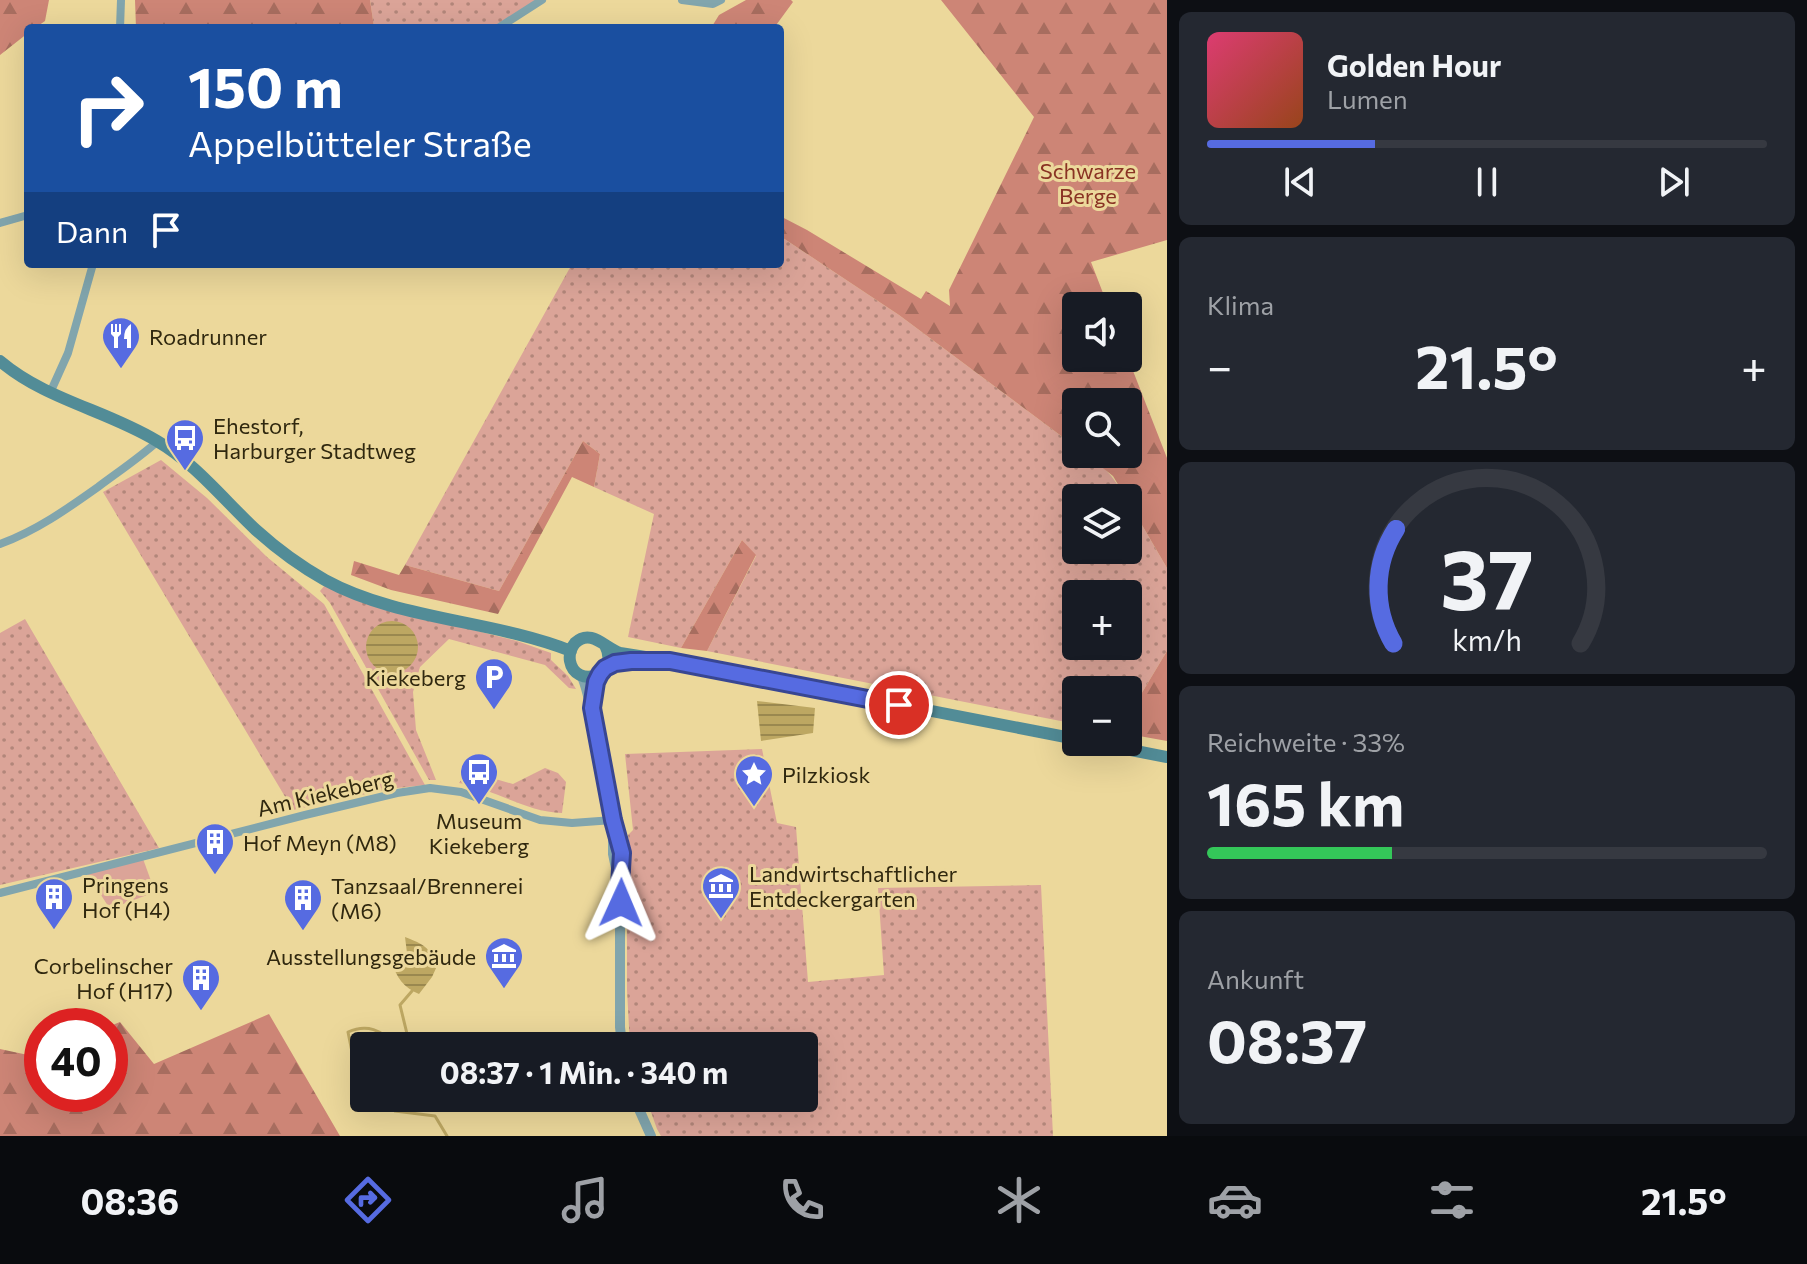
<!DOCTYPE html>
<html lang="de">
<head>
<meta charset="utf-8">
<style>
  :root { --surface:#171b24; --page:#242831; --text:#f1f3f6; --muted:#9ea1a6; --line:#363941; --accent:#566be1 }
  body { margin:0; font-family:Commissioner,sans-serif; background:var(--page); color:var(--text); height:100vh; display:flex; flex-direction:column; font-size:30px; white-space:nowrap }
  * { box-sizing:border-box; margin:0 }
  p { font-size:26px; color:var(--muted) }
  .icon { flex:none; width:44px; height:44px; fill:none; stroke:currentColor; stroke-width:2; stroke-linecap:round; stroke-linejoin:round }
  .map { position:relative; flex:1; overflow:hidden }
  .details { display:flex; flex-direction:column; gap:12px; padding:12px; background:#0d0f14; width:640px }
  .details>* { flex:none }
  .hud { position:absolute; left:24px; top:24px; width:760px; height:244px; border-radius:8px; box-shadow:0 8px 32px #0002; background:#1a4fa0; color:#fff; overflow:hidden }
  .tools { position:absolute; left:1062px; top:292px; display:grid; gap:16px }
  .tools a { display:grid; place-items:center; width:80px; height:80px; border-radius:8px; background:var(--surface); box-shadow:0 8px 32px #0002; font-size:40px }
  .speed { position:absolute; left:24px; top:1008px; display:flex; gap:16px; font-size:40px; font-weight:700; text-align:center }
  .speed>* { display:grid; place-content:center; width:104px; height:104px; border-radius:50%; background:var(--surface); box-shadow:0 8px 32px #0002; line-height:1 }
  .speed .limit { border:12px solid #d22; background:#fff; color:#111 }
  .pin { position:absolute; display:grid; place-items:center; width:68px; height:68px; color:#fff; margin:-34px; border:4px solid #fff; border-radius:50%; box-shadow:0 2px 8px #0007 }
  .me { position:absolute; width:88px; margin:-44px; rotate:1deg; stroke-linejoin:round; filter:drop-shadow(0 0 6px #0008) }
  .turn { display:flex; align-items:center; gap:28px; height:168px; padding:0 32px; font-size:36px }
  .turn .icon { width:104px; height:104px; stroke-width:2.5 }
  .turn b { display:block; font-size:56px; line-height:68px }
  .then { display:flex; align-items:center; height:76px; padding:0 32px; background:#0003; gap:16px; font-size:30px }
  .big { font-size:60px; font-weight:700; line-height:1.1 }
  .details .card { flex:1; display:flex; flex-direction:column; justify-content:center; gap:12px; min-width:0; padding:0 28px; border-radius:12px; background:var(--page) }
  .details .dial { align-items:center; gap:0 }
  .dial svg { height:208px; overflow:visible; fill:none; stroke:var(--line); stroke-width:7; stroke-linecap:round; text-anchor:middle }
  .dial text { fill:var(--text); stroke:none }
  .song { display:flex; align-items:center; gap:24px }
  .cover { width:96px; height:96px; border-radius:12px; background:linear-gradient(135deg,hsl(340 70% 55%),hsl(20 70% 35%)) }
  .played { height:8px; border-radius:4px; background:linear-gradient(90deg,var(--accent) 30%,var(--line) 30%) }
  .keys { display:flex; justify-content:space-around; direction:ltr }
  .heat { display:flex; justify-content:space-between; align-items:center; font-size:44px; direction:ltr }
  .charge { height:12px; border-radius:6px; background:linear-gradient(90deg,#34c759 33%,var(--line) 0) }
  .trip { position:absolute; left:350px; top:1032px; width:468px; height:80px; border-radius:8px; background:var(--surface); box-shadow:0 8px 32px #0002; font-weight:700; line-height:80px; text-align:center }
  .tab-bar { display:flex; height:128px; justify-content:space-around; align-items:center; background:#090b0e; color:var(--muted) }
  .tab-bar .icon { width:56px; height:56px }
  .tab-bar .active { color:var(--accent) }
  .tab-bar b { font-size:36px; color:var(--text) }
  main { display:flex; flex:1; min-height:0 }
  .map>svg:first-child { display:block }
  .grass { fill:url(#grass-dots); fill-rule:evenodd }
  .forest { fill:url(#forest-firs) }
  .park { fill:#dba498 }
  .water { fill:url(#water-rules) }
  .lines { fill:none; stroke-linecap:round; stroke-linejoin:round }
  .stream { stroke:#bda762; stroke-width:3 }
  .minor { stroke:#81a5ad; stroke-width:8 }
  .tertiary { stroke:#81a5ad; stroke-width:10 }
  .secondary { stroke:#528c97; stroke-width:12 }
  .route-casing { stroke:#384692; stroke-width:20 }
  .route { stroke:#566be1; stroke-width:14 }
  .labels { text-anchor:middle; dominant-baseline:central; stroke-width:6; stroke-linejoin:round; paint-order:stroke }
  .park-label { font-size:22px; fill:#8a3324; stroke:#ecd89b }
  .poi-label { font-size:22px; fill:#30280f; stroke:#ecd89b; text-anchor:start }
  .street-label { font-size:22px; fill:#30280f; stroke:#ecd89b }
</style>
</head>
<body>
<main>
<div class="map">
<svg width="1167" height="1136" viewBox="0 0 1167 1136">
  <defs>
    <pattern id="grass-dots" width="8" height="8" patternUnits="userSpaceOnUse" patternTransform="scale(2)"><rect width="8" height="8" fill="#dba498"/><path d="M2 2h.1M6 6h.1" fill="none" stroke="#b2867a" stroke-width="1.8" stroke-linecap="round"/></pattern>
    <pattern id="forest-firs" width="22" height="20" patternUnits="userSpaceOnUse" patternTransform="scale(2)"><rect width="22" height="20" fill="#cd8576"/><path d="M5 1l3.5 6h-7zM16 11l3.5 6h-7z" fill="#a76d5f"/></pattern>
    <pattern id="water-rules" width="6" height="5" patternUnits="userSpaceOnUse" patternTransform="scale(2)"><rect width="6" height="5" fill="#bda762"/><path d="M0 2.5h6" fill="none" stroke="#9a884f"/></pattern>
  </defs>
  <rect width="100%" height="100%" fill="#ecd89b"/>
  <path class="grass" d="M370 0H536L493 28H370L374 27Z
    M780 236 899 315 1076 447V454C1098 454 1116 481 1126 498H1076V550H1128V501L1167 568V651L1128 716V690H1076V724L707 651 756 556 742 540 681 648 628 637 654 514 594 487 600 454 583 441 499 591 405 565 572 264H780ZM1076 594H1128V646H1076Z
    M161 460 207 498 267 557 324 604 425 785 388 789 293 810 103 492Z
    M325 585 374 605 517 641 551 653V660L568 676 576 689 569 688 545 665 449 639 420 667 413 692 416 730 436 780H429L330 603 320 591Z
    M25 619 159 848 0 885V633Z
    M762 749 777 823 796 827 808 982 884 975 878 888 1041 885 1053 1136H661L657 1129 646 1098H804V1046H630L627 990V856L630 850 628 835 633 830 625 754Z
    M545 768 558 773 566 782 562 813C525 812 495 789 459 783L468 771 513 784Z"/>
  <path class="forest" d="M0 0H49L45 21 35 28H28V33L0 55Z
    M135 0H370L374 27 136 28Z
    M746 0H791L793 2 774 28H711L719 15Z
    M941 0H1167V240L1091 262 1108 306H1076V358H1128L1167 458V568L1128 501V498H1126L1113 476 1085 454H1128V402H1076V447L899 315 780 236V216L807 230 921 299 926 291 950 306 949 290 1034 117Z
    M583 441 600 454 594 487 572 477 498 614 391 590 351 575 354 561 399 575 405 565 499 591Z
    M742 540 756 555 707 651 681 648Z
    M1167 651V741L1128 734V716Z
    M269 1014 340 1136H0V1049L42 1058V1094H110V1026L120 1022 154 1064Z"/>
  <path class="park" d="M142 856 155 892 110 909 85 870Z"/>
  <path class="water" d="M366 647a26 26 0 1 1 52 0a26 26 0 1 1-52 0Z
    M757 701 815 708 813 733 761 741Z
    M405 937C423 944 430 947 437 966L432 977 419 994C404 988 396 977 392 962L407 953Z"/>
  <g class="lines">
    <path class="stream" d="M410 1046 400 1005 412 991
      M364 1072 354 1062 348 1032C366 1024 383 1029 393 1046
      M385 1098 395 1111 435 1116 447 1136"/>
    <path class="minor" d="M682 0 713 4 721 0
      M120 28 121 0
      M498 28 542 0
      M0 223 28 215
      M50 393 68 353 93 264
      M0 544C36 531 67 509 98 487 118 472 139 458 158 441
      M0 893 305 815 397 793 430 788 461 792 540 820 572 823 613 820"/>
    <path class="tertiary" d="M581 675C587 686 587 697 592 708L613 820 622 853 620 885V1027L622 1046
      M592 708 595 685 600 674
      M613 834V854L617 873
      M634 1098 651 1136"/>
    <path class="secondary" d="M0 361C46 400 106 410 157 441 195 463 224 500 256 530 277 549 300 566 325 580 398 620 493 620 571 651
      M605 645C621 677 575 689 570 661 569 655 571 648 575 643 591 628 605 648 620 653L689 664 1076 739
      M1090 742 1167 757"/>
  </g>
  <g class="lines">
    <g class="route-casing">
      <path id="route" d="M621 903 620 885 622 853 613 820 592 708 596 682 600 674 605 668 615 663 631 661H670L899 705"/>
    </g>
    <use href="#route" class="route"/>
  </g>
  <defs>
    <g id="restaurant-pin" transform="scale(2)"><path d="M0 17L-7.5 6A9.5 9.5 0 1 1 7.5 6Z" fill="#566be1" stroke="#ecd89b"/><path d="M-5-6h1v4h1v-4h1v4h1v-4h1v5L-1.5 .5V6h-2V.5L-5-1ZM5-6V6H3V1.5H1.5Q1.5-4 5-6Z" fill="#fff"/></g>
    <g id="bus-pin" transform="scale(2)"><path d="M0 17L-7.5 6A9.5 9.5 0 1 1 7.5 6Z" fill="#566be1" stroke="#ecd89b"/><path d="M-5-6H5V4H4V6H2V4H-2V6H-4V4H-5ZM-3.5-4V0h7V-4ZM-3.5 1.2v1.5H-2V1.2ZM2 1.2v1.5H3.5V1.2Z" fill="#fff"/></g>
    <g id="parking-pin" transform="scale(2)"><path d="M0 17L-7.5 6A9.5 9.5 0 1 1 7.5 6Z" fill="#566be1" stroke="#ecd89b"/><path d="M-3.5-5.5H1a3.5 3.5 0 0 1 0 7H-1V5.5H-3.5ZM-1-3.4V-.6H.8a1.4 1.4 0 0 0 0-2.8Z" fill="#fff"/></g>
    <g id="sight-pin" transform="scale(2)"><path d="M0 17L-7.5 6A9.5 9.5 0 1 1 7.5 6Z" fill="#566be1" stroke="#ecd89b"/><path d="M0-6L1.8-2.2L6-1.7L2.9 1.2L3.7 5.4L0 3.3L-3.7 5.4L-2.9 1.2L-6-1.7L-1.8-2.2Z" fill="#fff"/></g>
    <g id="building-pin" transform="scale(2)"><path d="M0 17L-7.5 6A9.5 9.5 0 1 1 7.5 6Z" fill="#566be1" stroke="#ecd89b"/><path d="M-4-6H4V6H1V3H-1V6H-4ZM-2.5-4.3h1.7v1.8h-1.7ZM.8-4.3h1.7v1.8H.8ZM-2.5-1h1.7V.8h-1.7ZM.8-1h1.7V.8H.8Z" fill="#fff"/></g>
    <g id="museum-pin" transform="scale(2)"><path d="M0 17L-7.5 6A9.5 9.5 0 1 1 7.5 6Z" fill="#566be1" stroke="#ecd89b"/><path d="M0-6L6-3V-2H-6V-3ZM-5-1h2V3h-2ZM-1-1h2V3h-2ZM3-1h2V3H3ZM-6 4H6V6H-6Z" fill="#fff"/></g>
  </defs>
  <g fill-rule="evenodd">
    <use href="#restaurant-pin" x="121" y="336"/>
    <use href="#bus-pin" x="185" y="438"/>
    <use href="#parking-pin" x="494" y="677"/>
    <use href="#bus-pin" x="479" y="772"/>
    <use href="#sight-pin" x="754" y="774"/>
    <use href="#building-pin" x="215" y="842"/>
    <use href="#museum-pin" x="721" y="886"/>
    <use href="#building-pin" x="54" y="897"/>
    <use href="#building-pin" x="303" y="898"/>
    <use href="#museum-pin" x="504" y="956"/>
    <use href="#building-pin" x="201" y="978"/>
  </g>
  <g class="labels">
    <g class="park-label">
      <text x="1088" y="170">Schwarze<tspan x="1088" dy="25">Berge</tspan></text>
    </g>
    <g class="poi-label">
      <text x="149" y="336">Roadrunner</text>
      <text x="213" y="425">Ehestorf,<tspan x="213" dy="25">Harburger Stadtweg</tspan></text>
      <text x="466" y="677" text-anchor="end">Kiekeberg</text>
      <text x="782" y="774">Pilzkiosk</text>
      <text x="479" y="820" text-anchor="middle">Museum<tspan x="479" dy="25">Kiekeberg</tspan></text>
      <text x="243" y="842">Hof Meyn (M8)</text>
      <text x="749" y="873">Landwirtschaftlicher<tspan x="749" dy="25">Entdeckergarten</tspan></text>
      <text x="82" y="884">Pringens<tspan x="82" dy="25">Hof (H4)</tspan></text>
      <text x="331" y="885">Tanzsaal/Brennerei<tspan x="331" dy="25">(M6)</tspan></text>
      <text x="476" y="956" text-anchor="end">Ausstellungsgebäude</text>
      <text x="173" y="965" text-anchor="end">Corbelinscher<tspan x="173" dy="25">Hof (H17)</tspan></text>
    </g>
    <g class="street-label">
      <text transform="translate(325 793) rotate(-13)">Am Kiekeberg</text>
    </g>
  </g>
</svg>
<div class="tools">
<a><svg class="icon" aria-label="sound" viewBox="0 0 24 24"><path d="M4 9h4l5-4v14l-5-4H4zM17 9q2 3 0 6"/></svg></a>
<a><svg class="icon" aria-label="search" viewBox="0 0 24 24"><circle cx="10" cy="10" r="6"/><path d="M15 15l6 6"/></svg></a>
<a><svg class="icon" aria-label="layers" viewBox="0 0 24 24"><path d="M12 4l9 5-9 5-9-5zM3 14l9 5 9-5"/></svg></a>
<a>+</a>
<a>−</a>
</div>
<div class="speed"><div class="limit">40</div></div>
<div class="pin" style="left:899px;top:705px;background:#d93025"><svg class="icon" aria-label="arrive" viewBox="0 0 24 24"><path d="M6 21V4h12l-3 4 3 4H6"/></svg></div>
<svg class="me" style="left:621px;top:903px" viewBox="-20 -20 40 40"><path d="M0-17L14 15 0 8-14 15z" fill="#566be1" stroke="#fff" stroke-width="4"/></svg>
<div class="trip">08:37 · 1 Min. · 340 m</div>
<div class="hud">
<div class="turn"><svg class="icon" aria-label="right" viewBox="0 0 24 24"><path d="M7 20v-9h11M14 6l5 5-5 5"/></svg><div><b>150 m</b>Appelbütteler Straße</div></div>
<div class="then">Dann<svg class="icon" aria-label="arrive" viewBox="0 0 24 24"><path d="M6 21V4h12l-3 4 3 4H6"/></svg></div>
</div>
</div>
<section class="details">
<div class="card">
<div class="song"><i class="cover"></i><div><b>Golden Hour</b><p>Lumen</p></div></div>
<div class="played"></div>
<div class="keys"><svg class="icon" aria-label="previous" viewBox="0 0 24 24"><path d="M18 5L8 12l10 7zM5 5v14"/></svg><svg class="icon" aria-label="pause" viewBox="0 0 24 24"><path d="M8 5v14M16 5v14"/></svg><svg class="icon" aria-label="next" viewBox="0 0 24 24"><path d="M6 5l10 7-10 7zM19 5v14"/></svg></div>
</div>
<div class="card"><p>Klima</p>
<div class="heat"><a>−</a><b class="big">21.5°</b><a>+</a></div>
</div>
<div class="card dial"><svg viewBox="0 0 100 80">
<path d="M14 69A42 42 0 1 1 86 69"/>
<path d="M14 69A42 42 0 0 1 15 25" stroke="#566be1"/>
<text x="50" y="56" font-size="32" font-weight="700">37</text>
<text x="50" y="72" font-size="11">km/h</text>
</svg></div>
<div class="card"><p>Reichweite · 33%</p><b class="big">165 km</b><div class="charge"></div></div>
<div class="card"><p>Ankunft</p><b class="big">08:37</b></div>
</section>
</main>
<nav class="tab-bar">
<b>08:36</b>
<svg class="icon active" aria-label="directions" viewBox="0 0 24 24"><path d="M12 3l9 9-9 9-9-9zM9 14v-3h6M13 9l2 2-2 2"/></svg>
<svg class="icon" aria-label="music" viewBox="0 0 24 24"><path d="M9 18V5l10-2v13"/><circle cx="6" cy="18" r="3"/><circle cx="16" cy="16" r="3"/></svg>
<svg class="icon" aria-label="phone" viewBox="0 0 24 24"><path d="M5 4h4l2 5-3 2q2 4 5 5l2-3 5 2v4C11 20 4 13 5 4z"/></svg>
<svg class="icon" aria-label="climate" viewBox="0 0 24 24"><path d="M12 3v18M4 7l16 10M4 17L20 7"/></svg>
<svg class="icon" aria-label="car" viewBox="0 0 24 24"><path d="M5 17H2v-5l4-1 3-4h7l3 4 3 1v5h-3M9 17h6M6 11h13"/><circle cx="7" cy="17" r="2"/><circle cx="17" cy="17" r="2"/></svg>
<svg class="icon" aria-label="filters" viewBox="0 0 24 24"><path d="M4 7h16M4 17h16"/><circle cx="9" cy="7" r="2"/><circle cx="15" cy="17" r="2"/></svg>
<b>21.5°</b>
</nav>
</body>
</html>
